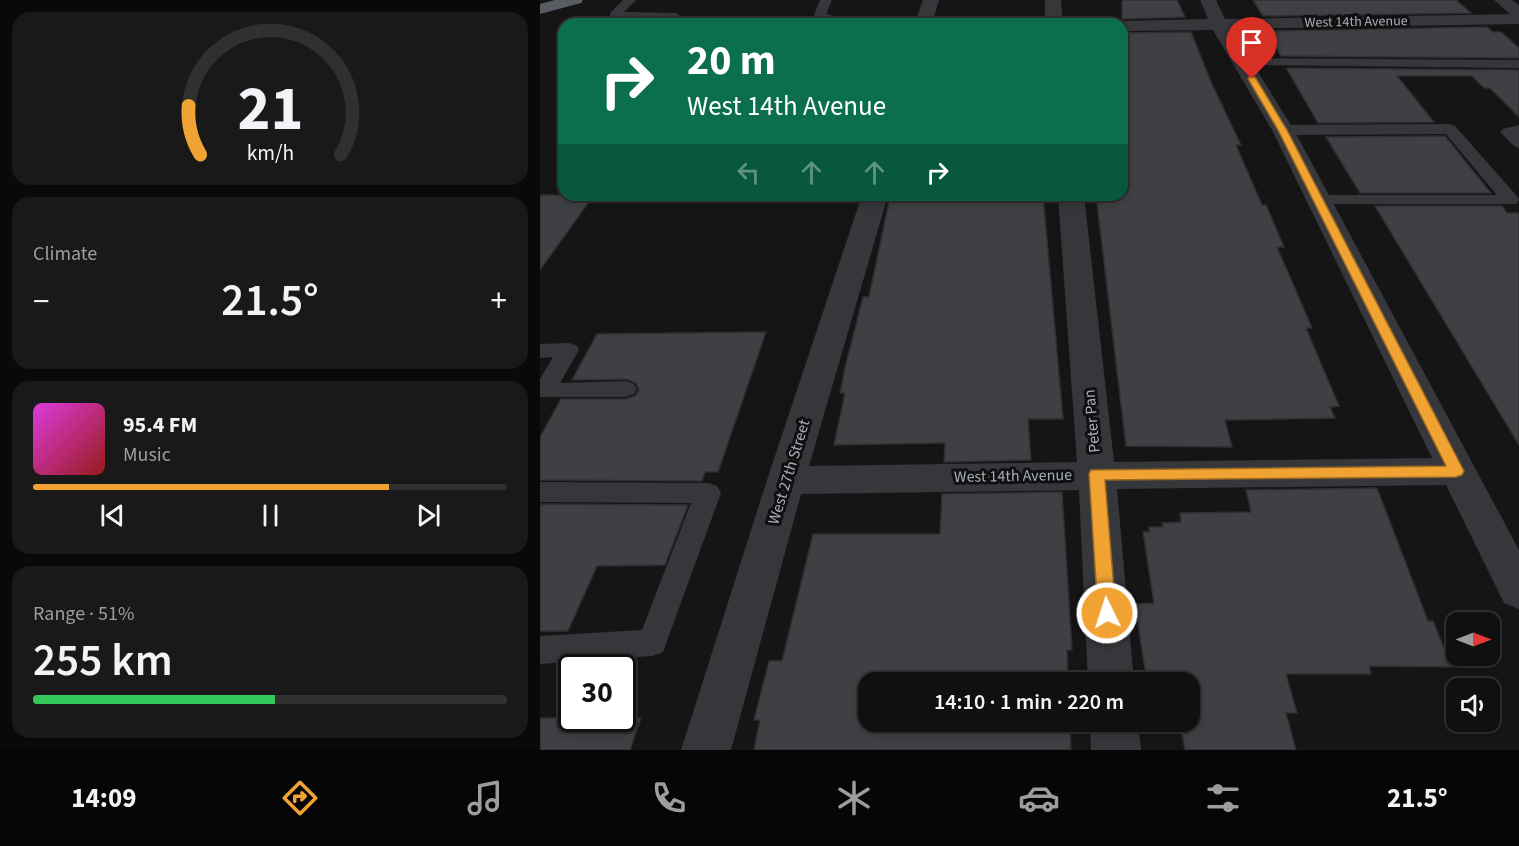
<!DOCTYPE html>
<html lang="en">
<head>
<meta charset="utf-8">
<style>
  :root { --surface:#101010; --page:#191919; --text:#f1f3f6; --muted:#9c9d9f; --line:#303030; --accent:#f0a233 }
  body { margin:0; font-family:"Source Sans 3",sans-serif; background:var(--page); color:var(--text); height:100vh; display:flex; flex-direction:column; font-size:22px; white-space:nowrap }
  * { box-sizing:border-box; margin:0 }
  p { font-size:20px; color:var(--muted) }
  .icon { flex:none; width:33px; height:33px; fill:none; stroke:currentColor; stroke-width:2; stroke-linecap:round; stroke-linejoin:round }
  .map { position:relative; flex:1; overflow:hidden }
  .side { display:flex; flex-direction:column; gap:12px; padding:12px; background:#090909; width:540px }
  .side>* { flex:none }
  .guide { position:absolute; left:18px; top:18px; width:570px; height:183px; border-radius:18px; box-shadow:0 3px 9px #0003,0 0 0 2px var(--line); background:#0b6e4f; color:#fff; overflow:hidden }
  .needle { width:39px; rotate:90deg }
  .fabs { position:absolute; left:906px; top:612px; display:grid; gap:12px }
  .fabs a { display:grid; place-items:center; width:54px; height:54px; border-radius:12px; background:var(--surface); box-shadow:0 3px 9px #0003,0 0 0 2px var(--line); font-size:30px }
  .speed { position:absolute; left:18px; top:654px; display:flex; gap:12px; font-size:30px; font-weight:700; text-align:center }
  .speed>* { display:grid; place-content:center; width:78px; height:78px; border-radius:50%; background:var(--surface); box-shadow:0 3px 9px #0003,0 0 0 2px var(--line); line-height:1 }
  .speed .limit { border:3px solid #111; border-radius:9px; background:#fff; color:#111 }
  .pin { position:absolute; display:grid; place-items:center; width:51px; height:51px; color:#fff; margin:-62px -26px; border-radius:50% 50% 50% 0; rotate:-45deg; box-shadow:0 0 6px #0007 }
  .pin .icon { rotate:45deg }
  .me { position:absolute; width:66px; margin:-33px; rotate:356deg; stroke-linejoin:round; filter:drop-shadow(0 0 4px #0008) }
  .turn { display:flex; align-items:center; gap:21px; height:126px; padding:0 30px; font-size:27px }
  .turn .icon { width:78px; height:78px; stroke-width:2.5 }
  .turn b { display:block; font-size:42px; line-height:51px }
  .lanes { display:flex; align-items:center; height:57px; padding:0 30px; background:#0003; justify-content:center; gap:30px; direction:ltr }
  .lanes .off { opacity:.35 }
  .big { font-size:45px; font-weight:600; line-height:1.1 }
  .side .card { flex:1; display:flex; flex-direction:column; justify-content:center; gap:9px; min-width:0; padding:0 21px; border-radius:18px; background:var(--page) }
  .side .dial { align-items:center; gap:0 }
  .dial svg { height:156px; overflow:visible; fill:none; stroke:var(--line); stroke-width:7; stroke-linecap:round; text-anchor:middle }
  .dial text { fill:var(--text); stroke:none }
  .song { display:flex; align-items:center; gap:18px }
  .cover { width:72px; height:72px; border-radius:9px; background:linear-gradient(135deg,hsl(300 70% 55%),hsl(0 70% 35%)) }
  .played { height:6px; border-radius:3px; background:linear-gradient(90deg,var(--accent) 75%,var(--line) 75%) }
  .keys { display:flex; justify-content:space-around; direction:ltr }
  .heat { display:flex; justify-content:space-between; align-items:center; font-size:33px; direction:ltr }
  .charge { height:9px; border-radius:4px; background:linear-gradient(90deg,#34c759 51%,var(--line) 0) }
  .trip { position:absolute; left:318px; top:672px; width:342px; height:60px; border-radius:18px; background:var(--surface); box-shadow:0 3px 9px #0003,0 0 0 2px var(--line); font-weight:600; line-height:60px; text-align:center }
  .dock { display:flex; height:96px; justify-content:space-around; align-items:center; background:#060606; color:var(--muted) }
  .dock .icon { width:42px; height:42px }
  .dock .active { color:var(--accent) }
  .dock b { font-size:27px; color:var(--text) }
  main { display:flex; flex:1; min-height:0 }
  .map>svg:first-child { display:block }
  .building { fill:#3f4043; stroke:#2f2f32; stroke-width:1.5 }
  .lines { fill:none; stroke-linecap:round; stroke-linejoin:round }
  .service { fill:#36373b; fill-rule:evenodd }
  .minor { fill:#36373b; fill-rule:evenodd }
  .tertiary { fill:#36373b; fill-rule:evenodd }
  .trunk { fill:#5a5c63; fill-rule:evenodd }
  .route { fill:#f0a233; stroke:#9c6921; stroke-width:1.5 }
  .labels { text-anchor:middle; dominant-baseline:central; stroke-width:6; stroke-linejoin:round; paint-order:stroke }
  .far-street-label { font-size:14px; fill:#a6adb6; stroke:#101011 }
  .street-label { font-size:16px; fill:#a6adb6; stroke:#101011 }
</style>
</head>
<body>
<main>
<section class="side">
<div class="card dial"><svg viewBox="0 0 100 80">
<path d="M14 69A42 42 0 1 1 86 69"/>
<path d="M14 69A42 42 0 0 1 8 44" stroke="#f0a233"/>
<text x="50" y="56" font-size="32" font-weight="700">21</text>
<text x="50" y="72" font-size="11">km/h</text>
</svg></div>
<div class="card"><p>Climate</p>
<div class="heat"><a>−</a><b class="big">21.5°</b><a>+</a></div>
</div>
<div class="card">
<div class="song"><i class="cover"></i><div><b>95.4 FM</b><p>Music</p></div></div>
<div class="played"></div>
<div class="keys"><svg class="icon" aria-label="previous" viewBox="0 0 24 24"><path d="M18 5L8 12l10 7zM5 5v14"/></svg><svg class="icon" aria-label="pause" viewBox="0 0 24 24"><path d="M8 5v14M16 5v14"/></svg><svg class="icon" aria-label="next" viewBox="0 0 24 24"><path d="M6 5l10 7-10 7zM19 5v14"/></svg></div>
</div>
<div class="card"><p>Range · 51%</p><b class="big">255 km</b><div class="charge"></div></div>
</section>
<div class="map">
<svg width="979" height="750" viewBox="0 0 979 750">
  <rect width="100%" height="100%" fill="#151516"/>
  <path class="building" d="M582 0H637L645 17 582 19Z
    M713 0H916L931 13 723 16Z
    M947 27 953 32H961L979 48V58L741 56 729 35H734L731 31Z
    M651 32 671 82 701 145H696L722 205H726L744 247H737L772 328H766L799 406 790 407 795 418 685 420 692 447 586 446 556 195H582V33Z
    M748 68 979 70V117L950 88H944L932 76H857L894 122 778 123 747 69Z
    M905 136 951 193H820L786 137Z
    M0 195H54L0 270Z
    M360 195H503L523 419H488L491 460 404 462 405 443 294 445 305 393H300L305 368 323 297H329L349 202H359Z
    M835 206H962L967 213H979V445Z
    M226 332 178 472H165L162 481 0 480V437L21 399H86L95 396 99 390 96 383 86 379 32 380 57 334Z
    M837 488 888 621H893L912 667 829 666 831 674H746L757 713H746L756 750H645L640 722H650V682H607L595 604 614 603 603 532H610L609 527H623L622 523 641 522 640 513 711 512 706 490Z
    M522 492 532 650H527L528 682H328V722H530L531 750H214L220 720H214L229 661H242L273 534H400L402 494Z
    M0 504 148 505 125 565 57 566 28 631H0Z
    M0 718H101L90 750H0Z"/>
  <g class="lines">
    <path class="service" d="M83 0H96L84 12 136 13 142 17 136 21 70 17V13Z
      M280 0H292L286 14 298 17H384L390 21 386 24C363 24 288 31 274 15Z
      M702 58 979 60V68L697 65 695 62Z
      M910 124 915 126 977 196 979 199 977 204H771L768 200 771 196 777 195H957L906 134 743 135 735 130 743 125Z
      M979 125V148L974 146 960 132 963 129Z
      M28 343 36 345 39 350 20 383 86 381 94 384 97 389 94 394 86 397H0V379L13 357 0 358V344Z
      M0 482 168 483 177 486 181 493 123 652 112 656 0 664V636L102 630 151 503 0 502Z"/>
    <path class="minor" d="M383 0H399L392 24H374Z
      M505 0H521L523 24H505Z
      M660 0H676L685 19 979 14V24L691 29 754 130 979 550V609L964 603 906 485 577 489 594 682H548L539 490 261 494 191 750H141L227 480 322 195H348L269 466 537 462 518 195H544L574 462 892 458 732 130 673 30 582 31V24H575L582 21 668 19Z
      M550 722H598L601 750H551Z"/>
    <path class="tertiary" d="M954 0H972L979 5V18L973 17Z"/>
    <path class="trunk" d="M15 0H43L41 3 0 14V4Z"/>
  </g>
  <path class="route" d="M709 77H715L747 130 924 471 922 475 916 477 565 480 576 613 573 619 567 621 560 619 558 613 549 474 551 470 906 466 738 130 708 79Z"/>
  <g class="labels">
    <g class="far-street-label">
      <text transform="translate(816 22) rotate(-1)">West 14th Avenue</text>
    </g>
    <g class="street-label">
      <text transform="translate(552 421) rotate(-95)">Peter Pan</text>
      <text transform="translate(249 472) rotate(-73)">West 27th Street</text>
      <text transform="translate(473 476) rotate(-1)">West 14th Avenue</text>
    </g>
  </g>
</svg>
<div class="fabs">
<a><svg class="needle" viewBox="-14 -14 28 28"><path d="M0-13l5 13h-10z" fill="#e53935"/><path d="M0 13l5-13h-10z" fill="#9c9d9f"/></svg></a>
<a><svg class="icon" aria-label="sound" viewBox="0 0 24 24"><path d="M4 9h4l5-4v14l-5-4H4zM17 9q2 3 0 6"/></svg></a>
</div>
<div class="speed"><div class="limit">30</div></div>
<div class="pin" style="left:712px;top:79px;background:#d93025"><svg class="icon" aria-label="arrive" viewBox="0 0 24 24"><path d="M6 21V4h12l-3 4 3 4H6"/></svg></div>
<svg class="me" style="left:567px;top:613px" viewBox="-20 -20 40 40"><circle r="17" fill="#f0a233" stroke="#fff" stroke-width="3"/><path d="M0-11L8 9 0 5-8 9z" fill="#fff"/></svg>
<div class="trip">14:10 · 1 min · 220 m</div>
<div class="guide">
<div class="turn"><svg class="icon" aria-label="right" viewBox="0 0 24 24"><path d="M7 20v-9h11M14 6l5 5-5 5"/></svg><div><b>20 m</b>West 14th Avenue</div></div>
<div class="lanes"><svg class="icon off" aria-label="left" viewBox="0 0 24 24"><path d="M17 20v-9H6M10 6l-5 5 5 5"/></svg><svg class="icon off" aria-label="ahead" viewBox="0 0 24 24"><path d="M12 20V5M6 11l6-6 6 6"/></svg><svg class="icon off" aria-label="ahead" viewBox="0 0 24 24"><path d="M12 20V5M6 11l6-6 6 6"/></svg><svg class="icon" aria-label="right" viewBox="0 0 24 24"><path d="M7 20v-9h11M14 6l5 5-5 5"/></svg></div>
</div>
</div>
</main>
<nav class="dock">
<b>14:09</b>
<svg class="icon active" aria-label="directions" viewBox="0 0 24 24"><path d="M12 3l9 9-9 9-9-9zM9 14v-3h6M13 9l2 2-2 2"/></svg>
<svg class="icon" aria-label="music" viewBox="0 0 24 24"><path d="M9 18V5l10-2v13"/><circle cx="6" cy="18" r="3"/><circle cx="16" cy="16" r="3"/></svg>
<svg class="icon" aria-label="phone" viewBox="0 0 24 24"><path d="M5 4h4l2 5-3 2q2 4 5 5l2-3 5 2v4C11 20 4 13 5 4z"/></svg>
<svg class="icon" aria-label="climate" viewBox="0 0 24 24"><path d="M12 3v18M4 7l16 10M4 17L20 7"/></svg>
<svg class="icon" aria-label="car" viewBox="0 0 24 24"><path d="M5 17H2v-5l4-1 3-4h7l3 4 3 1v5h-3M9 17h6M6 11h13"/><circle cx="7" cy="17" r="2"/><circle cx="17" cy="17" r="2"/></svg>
<svg class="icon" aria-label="filters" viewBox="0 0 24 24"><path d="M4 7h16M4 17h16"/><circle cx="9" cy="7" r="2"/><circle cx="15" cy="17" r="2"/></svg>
<b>21.5°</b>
</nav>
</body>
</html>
